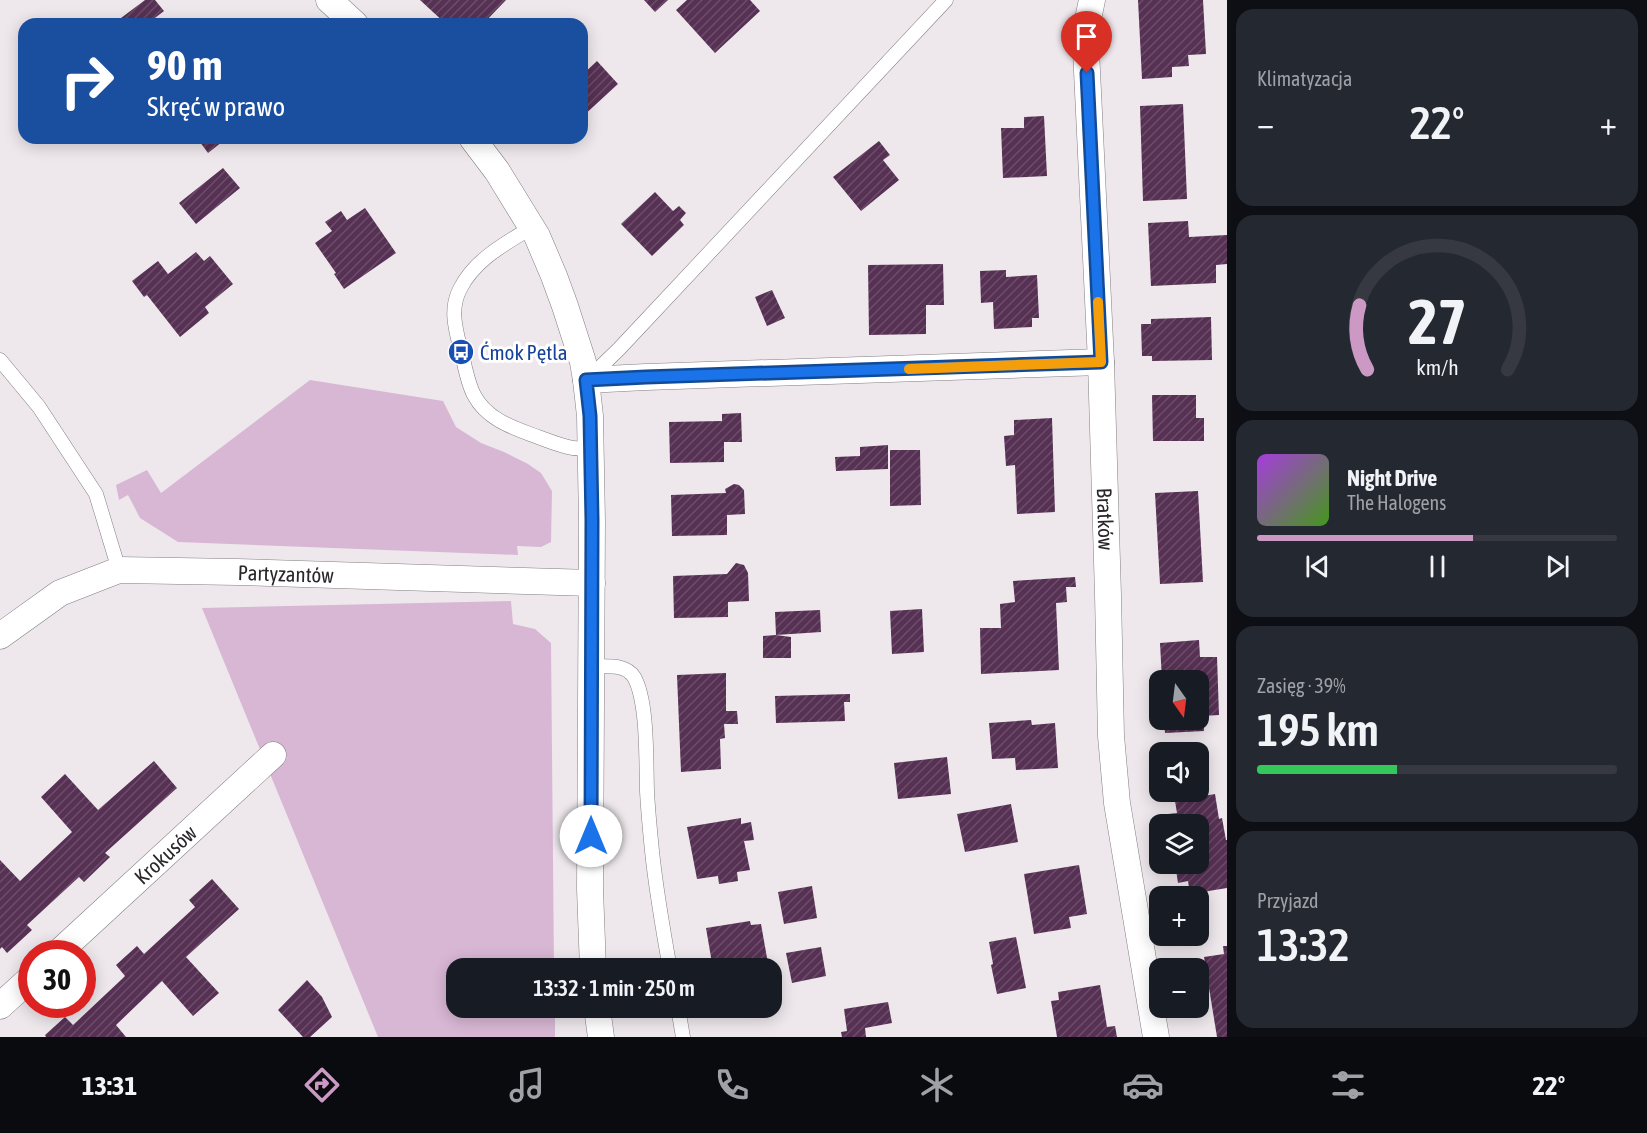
<!DOCTYPE html>
<html lang="pl">
<head>
<meta charset="utf-8">
<style>
  :root { --surface:#171b24; --page:#242831; --text:#f1f3f6; --muted:#9ea1a6; --line:#363941; --accent:#cc99c5 }
  body { margin:0; font-family:"Asap Condensed",sans-serif; background:var(--page); color:var(--text); height:100vh; display:flex; flex-direction:column; font-size:22px; white-space:nowrap }
  * { box-sizing:border-box; margin:0 }
  p { font-size:20px; color:var(--muted) }
  .icon { flex:none; width:33px; height:33px; fill:none; stroke:currentColor; stroke-width:2; stroke-linecap:round; stroke-linejoin:round }
  .map { position:relative; flex:1; overflow:hidden }
  .sheet { display:flex; flex-direction:column; gap:9px; padding:9px; background:#0d0f14; width:420px }
  .sheet>* { flex:none }
  .hud { position:absolute; left:18px; top:18px; width:570px; height:126px; border-radius:18px; box-shadow:0 3px 15px #0003; background:#1a4fa0; color:#fff; overflow:hidden }
  .needle { width:39px; rotate:166deg }
  .controls { position:absolute; left:1149px; top:670px; display:grid; gap:12px }
  .controls a { display:grid; place-items:center; width:60px; height:60px; border-radius:12px; background:var(--surface); box-shadow:0 3px 15px #0003; font-size:30px }
  .speed { position:absolute; left:18px; top:940px; display:flex; gap:12px; font-size:30px; font-weight:700; text-align:center }
  .speed>* { display:grid; place-content:center; width:78px; height:78px; border-radius:50%; background:var(--surface); box-shadow:0 3px 15px #0003; line-height:1 }
  .speed .limit { border:9px solid #d22; background:#fff; color:#111 }
  .pin { position:absolute; display:grid; place-items:center; width:51px; height:51px; color:#fff; margin:-62px -26px; border-radius:50% 50% 50% 0; rotate:-45deg; box-shadow:0 0 6px #0007 }
  .pin .icon { rotate:45deg }
  .me { position:absolute; width:66px; margin:-33px; rotate:0deg; stroke-linejoin:round; filter:drop-shadow(0 0 4px #0008) }
  .turn { display:flex; align-items:center; gap:21px; height:126px; padding:0 30px; font-size:27px }
  .turn .icon { width:78px; height:78px; stroke-width:2.5 }
  .turn b { display:block; font-size:42px; line-height:51px }
  .big { font-size:45px; font-weight:600; line-height:1.1 }
  .sheet .tile { flex:1; display:flex; flex-direction:column; justify-content:center; gap:9px; min-width:0; padding:0 21px; border-radius:18px; background:var(--page) }
  .sheet .dial { align-items:center; gap:0 }
  .dial svg { height:156px; overflow:visible; fill:none; stroke:var(--line); stroke-width:7; stroke-linecap:round; text-anchor:middle }
  .dial text { fill:var(--text); stroke:none }
  .song { display:flex; align-items:center; gap:18px }
  .cover { width:72px; height:72px; border-radius:9px; background:linear-gradient(135deg,hsl(280 70% 55%),hsl(100 70% 35%)) }
  .played { height:6px; border-radius:3px; background:linear-gradient(90deg,var(--accent) 60%,var(--line) 60%) }
  .keys { display:flex; justify-content:space-around; direction:ltr }
  .heat { display:flex; justify-content:space-between; align-items:center; font-size:33px; direction:ltr }
  .charge { height:9px; border-radius:4px; background:linear-gradient(90deg,#34c759 39%,var(--line) 0) }
  .trip { position:absolute; left:446px; top:958px; width:336px; height:60px; border-radius:18px; background:var(--surface); box-shadow:0 3px 15px #0003; font-weight:600; line-height:60px; text-align:center }
  .menu { display:flex; height:96px; justify-content:space-around; align-items:center; background:#090b0e; color:var(--muted) }
  .menu .icon { width:42px; height:42px }
  .menu .on { color:var(--accent) }
  .menu b { font-size:27px; color:var(--text) }
  main { display:flex; flex:1; min-height:0 }
  .map>svg:first-child { display:block }
  .grass { fill:#d8b7d4 }
  .building { fill:url(#building-hatch) }
  .lines { fill:none; stroke-linecap:round; stroke-linejoin:round }
  .service-casing { stroke:#827e82; stroke-width:15 }
  .minor-casing { stroke:#827e82; stroke-width:27 }
  .service { stroke:#fff; stroke-width:14 }
  .minor { stroke:#fff; stroke-width:26 }
  .route-casing { stroke:#114b97; stroke-width:15 }
  .route { stroke:#1a73e8; stroke-width:10 }
  .slow { stroke:#f59e0b; stroke-width:10 }
  .labels { text-anchor:middle; dominant-baseline:central; stroke-width:6; stroke-linejoin:round; paint-order:stroke }
  .transit-label { font-size:21px; fill:#164399; stroke:#fff; text-anchor:start }
  .street-label { font-size:21px; fill:#292729; stroke:#fff }
</style>
</head>
<body>
<main>
<div class="map">
<svg width="1227" height="1037" viewBox="0 0 1227 1037">
  <defs>
    <pattern id="building-hatch" width="6" height="6" patternUnits="userSpaceOnUse" patternTransform="scale(1.5)"><rect width="6" height="6" fill="#573154"/><path d="M-1 1l2-2M0 6l6-6M5 7l2-2" fill="none" stroke="#6c4d69"/></pattern>
  </defs>
  <rect width="100%" height="100%" fill="#eee8ed"/>
  <path class="grass" d="M310 380 443 401 456 427 481 443 504 452 528 464 541 473 552 491 551 542 541 547 517 546 518 555 178 542 140 518 128 495 119 500 116 485 147 470 161 493Z
    M511 601 513 624 535 629 551 643 554 969H456V1008H555V1037H378L202 608Z"/>
  <path class="building" d="M145 0H155L164 11 147 24H113Z
    M420 0H506L483 24H446Z
    M644 0H668L655 12Z
    M687 0H750L760 11 715 53 676 10Z
    M1138 0H1203L1206 54 1188 55 1189 66 1172 67V77L1142 79Z
    M597 61 618 84 582 117V75Z
    M1183 104 1187 199 1143 201 1140 106Z
    M1044 116 1047 176 1003 178 1001 128H1024V117Z
    M197 138H227L208 153Z
    M879 141 890 155 883 160 899 180 861 211 833 177Z
    M223 168 240 188 196 224 179 203Z
    M655 192 673 211 679 206 686 213 680 220 684 225 652 256 621 224Z
    M365 208 396 253 344 289 334 274 336 273 315 243 332 231 325 222 341 211 347 220Z
    M1188 221 1189 237 1227 235V264L1216 265V283L1151 286 1148 223Z
    M196 252 204 261 210 256 233 284 205 307 209 313 180 337 147 295 144 297 132 281 158 261 168 274Z
    M943 264 944 305H926V334L869 335 868 265Z
    M1006 270V277L1037 275 1039 318H1032V327L994 329 993 302 981 303 980 271Z
    M772 290 785 318 767 326 755 297Z
    M1211 317 1212 360 1152 361V356H1142L1141 324H1151V319Z
    M1152 395H1196V418H1204V441H1153Z
    M741 413 742 442H724V462L670 463 669 422 722 421V414Z
    M1052 418 1055 512 1017 514 1015 465 1006 466 1004 436 1014 435V420Z
    M888 445V469L836 471 835 457 860 456V447Z
    M890 450H920L921 505 890 506Z
    M734 484 739 485 744 490 745 514 727 515V535L672 536 671 495 726 493 725 489Z
    M1198 491 1203 582 1160 584 1155 493Z
    M736 563 744 565 748 573 749 601 728 602V617L674 618 673 576 727 574Z
    M1075 577 1076 587H1066L1067 602 1056 603 1059 670 981 674 980 628H1001L1000 604 1015 602 1013 581Z
    M922 609 924 652 892 654 890 611Z
    M820 610 821 632 776 635 791 637V658H763V636L776 635 775 612Z
    M1199 640 1200 657H1217L1219 715 1203 716 1204 731 1165 733 1164 720H1198V681H1162L1160 643Z
    M726 673V711H737L738 724H724L725 738 720 739 721 769 681 772 677 675Z
    M850 694V702H844L845 721 776 723 775 696Z
    M1031 720 1032 725 1055 723 1058 768 1016 770 1015 758 992 759 989 723Z
    M947 757 951 794 898 799 894 763Z
    M154 761 177 788 105 853 110 857 84 882 79 877 27 925 32 930 7 953 2 947 0 949V860L20 881 72 832 41 797 65 774 98 810Z
    M1215 794 1219 819 1222 818 1226 840H1227V888L1190 894 1188 881 1178 883 1176 870 1186 868 1185 864H1198V825H1170L1168 814 1177 813 1175 801Z
    M1011 804 1018 842 965 852 957 814Z
    M741 818V824L751 822 754 840 744 841 750 870 737 872 738 881 719 884 718 876 697 879 687 827Z
    M1079 865 1087 914 1069 917 1071 928 1034 934 1024 874Z
    M212 879 239 909 186 957 219 993 193 1016 162 981 116 1025 126 1037H46L45 1035 65 1017 73 1025 122 979 125 976 116 965 137 946 144 954 195 907 189 900Z
    M812 886 817 918 784 924 778 892Z
    M750 921 751 925 761 924 769 969H713L706 928Z
    M1016 937 1026 988 997 994 991 965 993 964 989 942Z
    M1223 946H1227V1037H1217L1204 957 1224 954Z
    M821 947 826 976 792 983 786 953Z
    M307 980 322 997 332 1017 310 1037H303L278 1010Z
    M1100 985 1107 1027 1115 1026 1117 1037H1057L1051 1001 1059 1000 1058 992Z
    M888 1002 892 1023 865 1028 866 1037H842L841 1032 847 1031 844 1009Z"/>
  <g class="lines">
    <g class="service-casing">
      <path id="service" d="M532 227C505 244 475 259 460 289 450 308 455 327 460 347 464 361 467 382 474 395 487 420 514 428 538 437 549 441 561 446 573 448 579 449 585 448 591 448
        M0 360 39 407 96 494 119 570
        M589 378 619 349 946 0
        M592 666C606 667 625 663 634 677 648 701 646 762 647 791 648 811 650 831 652 851 656 890 663 930 670 969
        M678 1008 683 1037"/>
    </g>
    <g class="minor-casing">
      <g id="minor">
        <path d="M329 0 355 24"/>
        <path id="s1" d="M1092 0 1087 24 1086 50 1101 362 1108 595 1111 736 1117 803 1156 1037"/>
        <path d="M472 138 497 171 537 236 554 276 565 306 583 362 586 380 590 416 592 521 590 889 593 969"/>
        <path d="M586 380 646 377 1101 362"/>
        <path id="s2" d="M0 636 60 593 119 570 237 572 592 583"/>
        <path id="s3" d="M57 954 273 755"/>
        <path d="M0 1006 32 977"/>
        <path d="M597 1008 601 1037"/>
      </g>
    </g>
    <use href="#service" class="service"/>
    <use href="#minor" class="minor"/>
  </g>
  <g class="lines">
    <g class="route-casing">
      <path id="route" d="M591 836 592 520 590 416 586 380 646 377 1101 362 1087 73"/>
    </g>
    <use href="#route" class="route"/>
    <path class="slow" d="M909 369 1101 362 1098 302"/>
  </g>
  <defs>
    <g id="bus-disc" transform="scale(1.35)"><circle r="9.5" fill="#1a4fb4" stroke="#fff"/><path d="M-5-6H5V4H4V6H2V4H-2V6H-4V4H-5ZM-3.5-4V0h7V-4ZM-3.5 1.2v1.5H-2V1.2ZM2 1.2v1.5H3.5V1.2Z" fill="#fff"/></g>
  </defs>
  <g fill-rule="evenodd">
    <use href="#bus-disc" x="461" y="352"/>
  </g>
  <g class="labels">
    <g class="transit-label">
      <text x="480" y="352">Ćmok Pętla</text>
    </g>
    <g class="street-label">
      <text stroke="none"><textPath href="#s1" startOffset="520">Bratków</textPath></text>
      <text stroke="none"><textPath href="#s2" startOffset="304">Partyzantów</textPath></text>
      <text stroke="none"><textPath href="#s3" startOffset="147">Krokusów</textPath></text>
    </g>
  </g>
</svg>
<div class="controls">
<a><svg class="needle" viewBox="-14 -14 28 28"><path d="M0-13l5 13h-10z" fill="#e53935"/><path d="M0 13l5-13h-10z" fill="#9ea1a6"/></svg></a>
<a><svg class="icon" aria-label="sound" viewBox="0 0 24 24"><path d="M4 9h4l5-4v14l-5-4H4zM17 9q2 3 0 6"/></svg></a>
<a><svg class="icon" aria-label="layers" viewBox="0 0 24 24"><path d="M12 4l9 5-9 5-9-5zM3 14l9 5 9-5"/></svg></a>
<a>+</a>
<a>−</a>
</div>
<div class="speed"><div class="limit">30</div></div>
<div class="pin" style="left:1087px;top:73px;background:#d93025"><svg class="icon" aria-label="arrive" viewBox="0 0 24 24"><path d="M6 21V4h12l-3 4 3 4H6"/></svg></div>
<svg class="me" style="left:591px;top:836px" viewBox="-20 -20 40 40"><circle r="19" fill="#fff"/><path d="M0-13L10 11 0 6-10 11z" fill="#1a73e8"/></svg>
<div class="trip">13:32 · 1 min · 250 m</div>
<div class="hud">
<div class="turn"><svg class="icon" aria-label="right" viewBox="0 0 24 24"><path d="M7 20v-9h11M14 6l5 5-5 5"/></svg><div><b>90 m</b>Skręć w prawo</div></div>
</div>
</div>
<section class="sheet">
<div class="tile"><p>Klimatyzacja</p>
<div class="heat"><a>−</a><b class="big">22°</b><a>+</a></div>
</div>
<div class="tile dial"><svg viewBox="0 0 100 80">
<path d="M14 69A42 42 0 1 1 86 69"/>
<path d="M14 69A42 42 0 0 1 10 36" stroke="#cc99c5"/>
<text x="50" y="56" font-size="32" font-weight="700">27</text>
<text x="50" y="72" font-size="11">km/h</text>
</svg></div>
<div class="tile">
<div class="song"><i class="cover"></i><div><b>Night Drive</b><p>The Halogens</p></div></div>
<div class="played"></div>
<div class="keys"><svg class="icon" aria-label="previous" viewBox="0 0 24 24"><path d="M18 5L8 12l10 7zM5 5v14"/></svg><svg class="icon" aria-label="pause" viewBox="0 0 24 24"><path d="M8 5v14M16 5v14"/></svg><svg class="icon" aria-label="next" viewBox="0 0 24 24"><path d="M6 5l10 7-10 7zM19 5v14"/></svg></div>
</div>
<div class="tile"><p>Zasięg · 39%</p><b class="big">195 km</b><div class="charge"></div></div>
<div class="tile"><p>Przyjazd</p><b class="big">13:32</b></div>
</section>
</main>
<nav class="menu">
<b>13:31</b>
<svg class="icon on" aria-label="directions" viewBox="0 0 24 24"><path d="M12 3l9 9-9 9-9-9zM9 14v-3h6M13 9l2 2-2 2"/></svg>
<svg class="icon" aria-label="music" viewBox="0 0 24 24"><path d="M9 18V5l10-2v13"/><circle cx="6" cy="18" r="3"/><circle cx="16" cy="16" r="3"/></svg>
<svg class="icon" aria-label="phone" viewBox="0 0 24 24"><path d="M5 4h4l2 5-3 2q2 4 5 5l2-3 5 2v4C11 20 4 13 5 4z"/></svg>
<svg class="icon" aria-label="climate" viewBox="0 0 24 24"><path d="M12 3v18M4 7l16 10M4 17L20 7"/></svg>
<svg class="icon" aria-label="car" viewBox="0 0 24 24"><path d="M5 17H2v-5l4-1 3-4h7l3 4 3 1v5h-3M9 17h6M6 11h13"/><circle cx="7" cy="17" r="2"/><circle cx="17" cy="17" r="2"/></svg>
<svg class="icon" aria-label="filters" viewBox="0 0 24 24"><path d="M4 7h16M4 17h16"/><circle cx="9" cy="7" r="2"/><circle cx="15" cy="17" r="2"/></svg>
<b>22°</b>
</nav>
</body>
</html>
